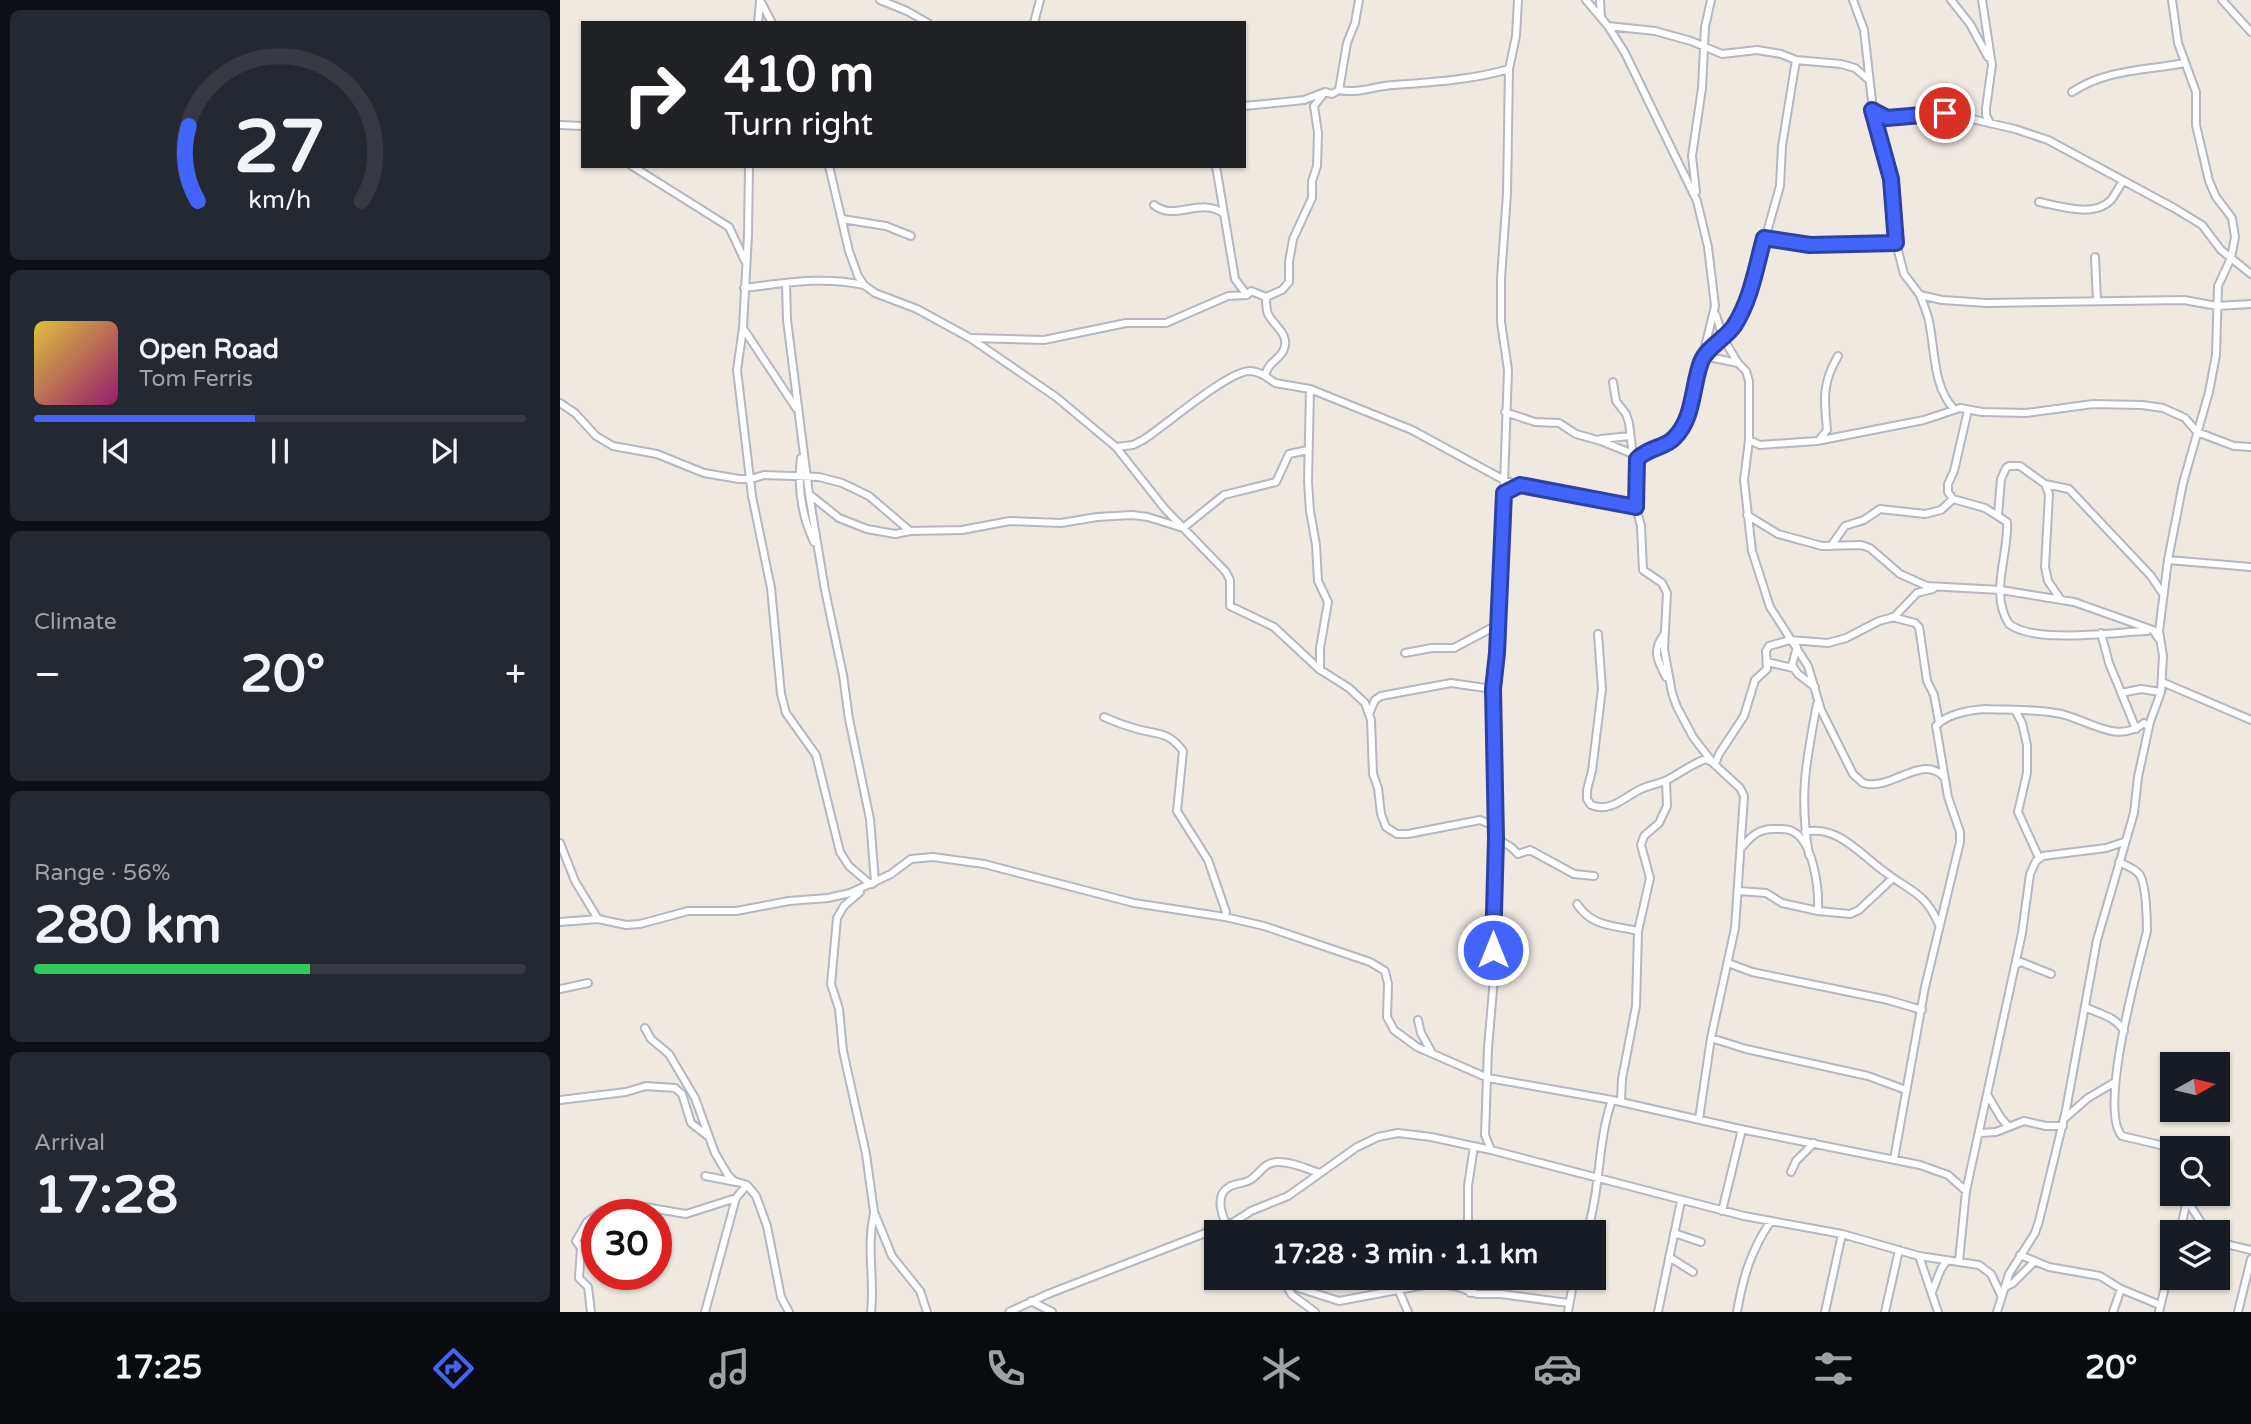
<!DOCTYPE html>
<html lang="en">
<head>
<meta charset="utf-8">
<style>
  :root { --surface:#171b24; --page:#242831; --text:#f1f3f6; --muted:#9ea1a6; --line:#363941; --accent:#4264fb }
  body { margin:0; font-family:"Varela Round",sans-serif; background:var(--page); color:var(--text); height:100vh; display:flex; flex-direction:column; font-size:26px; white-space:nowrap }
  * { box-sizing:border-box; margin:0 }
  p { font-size:23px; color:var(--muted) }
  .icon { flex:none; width:38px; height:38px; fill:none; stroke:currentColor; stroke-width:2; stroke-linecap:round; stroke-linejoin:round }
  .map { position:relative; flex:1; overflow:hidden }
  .drawer { display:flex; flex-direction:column; gap:10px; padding:10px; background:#0d0f14; width:560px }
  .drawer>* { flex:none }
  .hud { position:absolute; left:21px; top:21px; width:665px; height:147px; border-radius:0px; box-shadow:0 2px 5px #0004; background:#202124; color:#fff; overflow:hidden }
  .needle { width:46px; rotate:82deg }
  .buttons { position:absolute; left:1600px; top:1052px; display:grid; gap:14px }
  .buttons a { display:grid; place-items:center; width:70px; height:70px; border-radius:0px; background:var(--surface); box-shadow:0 2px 5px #0004; font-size:35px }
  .speed { position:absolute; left:21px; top:1199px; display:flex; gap:14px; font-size:35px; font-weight:700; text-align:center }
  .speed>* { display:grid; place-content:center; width:91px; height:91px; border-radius:50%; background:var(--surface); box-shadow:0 2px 5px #0004; line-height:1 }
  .speed .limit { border:10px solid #d22; background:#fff; color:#111 }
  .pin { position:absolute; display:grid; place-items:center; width:60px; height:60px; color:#fff; margin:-30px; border:4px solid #fff; border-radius:50%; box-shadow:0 2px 7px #0007 }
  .me { position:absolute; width:77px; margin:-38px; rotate:0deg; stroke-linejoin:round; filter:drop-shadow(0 0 5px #0008) }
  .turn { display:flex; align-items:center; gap:24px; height:147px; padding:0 28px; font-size:32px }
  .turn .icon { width:91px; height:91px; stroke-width:2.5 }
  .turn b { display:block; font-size:49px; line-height:60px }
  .big { font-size:52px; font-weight:800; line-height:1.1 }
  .drawer .widget { flex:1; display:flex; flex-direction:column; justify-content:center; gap:10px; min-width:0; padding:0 24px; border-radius:10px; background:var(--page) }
  .drawer .dial { align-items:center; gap:0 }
  .dial svg { height:182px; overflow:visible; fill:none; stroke:var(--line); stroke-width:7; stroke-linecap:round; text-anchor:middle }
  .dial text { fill:var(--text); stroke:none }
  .song { display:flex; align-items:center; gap:21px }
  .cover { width:84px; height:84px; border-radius:10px; background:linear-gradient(135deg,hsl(50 70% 55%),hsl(320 70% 35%)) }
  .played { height:7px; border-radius:4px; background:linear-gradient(90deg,var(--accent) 45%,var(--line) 45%) }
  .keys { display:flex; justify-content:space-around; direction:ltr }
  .heat { display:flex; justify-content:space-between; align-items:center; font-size:38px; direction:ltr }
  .charge { height:10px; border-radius:5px; background:linear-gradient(90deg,#34c759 56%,var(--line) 0) }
  .trip { position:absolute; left:644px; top:1220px; width:402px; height:70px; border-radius:0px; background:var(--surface); box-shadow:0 2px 5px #0004; font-weight:800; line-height:70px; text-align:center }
  .dock { display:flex; height:112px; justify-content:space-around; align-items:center; background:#090b0e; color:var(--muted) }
  .dock .icon { width:49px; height:49px }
  .dock .current { color:var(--accent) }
  .dock b { font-size:32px; color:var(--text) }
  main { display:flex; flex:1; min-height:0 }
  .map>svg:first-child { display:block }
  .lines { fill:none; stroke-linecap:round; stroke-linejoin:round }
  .street-casing { stroke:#b4b7c1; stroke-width:10 }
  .street { stroke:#fff; stroke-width:6 }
  .route-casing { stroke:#2b41a3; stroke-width:18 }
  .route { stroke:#4264fb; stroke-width:12 }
</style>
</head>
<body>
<main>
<section class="drawer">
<div class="widget dial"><svg viewBox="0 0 100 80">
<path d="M14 69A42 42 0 1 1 86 69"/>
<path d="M14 69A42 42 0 0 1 10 36" stroke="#4264fb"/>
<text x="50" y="56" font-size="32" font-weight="700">27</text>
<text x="50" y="72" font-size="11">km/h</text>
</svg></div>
<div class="widget">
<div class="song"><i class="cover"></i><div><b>Open Road</b><p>Tom Ferris</p></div></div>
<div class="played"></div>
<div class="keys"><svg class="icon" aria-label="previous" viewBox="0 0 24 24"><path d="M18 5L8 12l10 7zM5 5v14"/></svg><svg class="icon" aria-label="pause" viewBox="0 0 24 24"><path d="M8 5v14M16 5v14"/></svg><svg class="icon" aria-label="next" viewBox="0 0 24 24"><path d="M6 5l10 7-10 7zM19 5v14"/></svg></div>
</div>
<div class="widget"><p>Climate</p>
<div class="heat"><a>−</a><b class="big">20°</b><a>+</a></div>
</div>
<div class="widget"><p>Range · 56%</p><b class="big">280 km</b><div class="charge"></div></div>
<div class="widget"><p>Arrival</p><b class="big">17:28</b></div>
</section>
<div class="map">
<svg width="1691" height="1312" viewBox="0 0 1691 1312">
  <rect width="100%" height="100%" fill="#efe9e1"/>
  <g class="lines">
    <g class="street-casing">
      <path id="street" d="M200 0 212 23
        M320 0 347 11 368 23
        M1026 0 1048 26 1065 53 1137 201 1148 247 1155 306 1134 392 1121 428 1109 442 1086 451 1077 459 1076 507 1081 526 1083 570 1102 583 1107 593 1104 649 1112 693 1117 707 1133 737 1153 763 1180 788 1184 796 1175 928 1151 1038 1139 1119
        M1040 0 1041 17
        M1293 0 1304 30 1313 110 1331 179 1336 243 1344 274 1360 295 1382 300 1427 303 1624 300 1657 306 1691 304
        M1391 0 1410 24 1428 57
        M1422 0 1432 65 1426 108V115L1430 123
        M1662 0 1691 32
        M198 23 200 2
        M474 23 480 0
        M1048 26 1095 31 1131 41 1162 54 1197 50 1221 54 1236 60 1281 64 1295 68 1308 79
        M779 90 787 43 795 23 799 0
        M1512 92C1547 69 1584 71 1624 63
        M684 106 744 100 765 92 772 94 779 90C799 94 814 86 834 85 872 82 912 80 949 69
        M1313 110 1327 118 1386 113 1455 129 1488 140 1614 208 1642 225 1661 250 1691 274
        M0 125 23 126
        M72 166 169 227 185 261
        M189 166 188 235 183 328 177 370 192 496 211 588 221 694 226 713 256 755 280 852 289 866 310 884
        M269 166 289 251 298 276 304 285 315 293 357 309 410 338 496 397 556 447 605 509 666 572 670 580V606L714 627 759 669 789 688 805 703 811 720 813 774 818 788 821 814 826 827 837 834H848L920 820 935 826
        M656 166 675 279 687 295
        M1136 192 1132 156 1142 88 1145 27 1151 0
        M1479 202C1499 206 1534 218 1551 200 1555 195 1559 187 1563 181
        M594 205C615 222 641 196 664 214
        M282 219 326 226 351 236
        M1204 238 1250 245 1336 243
        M1535 257 1537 301
        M226 283 227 320 249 494 265 590 283 675 289 719 310 819 315 882 312 884
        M184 288C226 283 262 276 304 285
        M1360 295C1364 306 1369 316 1370 327 1375 354 1374 388 1394 409
        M706 297C706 302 706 309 708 314 713 325 730 334 724 349 720 360 708 361 705 376L715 383 750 389 852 430 944 480 960 486 1076 507
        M1156 315 1163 338 1178 363 1186 371 1189 381V440L1184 480 1192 551 1210 607 1248 666 1261 710 1293 774 1303 783C1331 792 1361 753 1384 777
        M183 328 236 408
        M411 338 484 340 566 323H606L668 296 687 295 691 291 706 297 722 290 729 282V262L733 239 752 198V181L757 166 758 133 754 106 765 92
        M1145 356 1174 327 1190 292 1220 186 1222 146 1236 60
        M1143 358 1144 356 1178 363
        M1053 382 1056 401 1066 414 1069 423 1073 457
        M750 389 748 482 750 511 756 545 758 581 768 602 760 648V670
        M0 403 15 413 36 436 53 446 97 454 144 473 179 479H191L204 475 259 477 282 483 309 496 350 531
        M1408 410 1394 471 1388 484V492L1393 499 1425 508 1447 522C1449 555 1429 593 1449 624 1475 644 1554 632 1587 631
        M945 412 975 422 999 423 1016 434 1041 441 1073 454
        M1041 439 1070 436
        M1189 440 1200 445 1257 441 1364 420 1400 408 1422 412 1466 413 1533 404 1582 405 1603 408 1625 418 1637 432 1674 446 1691 447
        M1259 440 1267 430C1264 399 1262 383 1278 356
        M556 447 573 445 583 440C606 425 667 372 689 371 695 371 700 373 705 376
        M241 458C237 488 241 514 254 542
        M1485 484 1489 494 1485 567 1488 581 1501 600
        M249 494 279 518 307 529 335 534 350 531 402 530 450 521 501 523 537 517 572 515 588 517 623 528 664 495 716 482 729 454 748 450
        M1187 515 1218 534 1262 546 1301 545 1310 548 1340 574 1367 586 1441 590 1514 602 1593 630 1599 639
        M1438 515 1441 479 1446 468 1449 466H1460L1485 484 1509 489 1591 576 1603 594
        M1271 546 1285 526 1304 520 1320 509 1365 514 1381 510 1393 499
        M1608 560 1691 567
        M1332 617 1355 623 1359 627 1367 681 1374 695 1379 722
        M1541 633 1549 663 1576 729
        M1038 634 1042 689 1032 771 1027 790V799L1031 805C1051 813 1064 797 1081 789 1090 785 1099 784 1107 780 1121 773 1131 764 1146 759L1152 762
        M1103 636C1092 651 1098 662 1106 677
        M1237 647 1232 665 1238 674 1255 687
        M845 653 872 648H894L939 624
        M1207 662 1233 668
        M1602 682 1691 720
        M1561 693 1581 689 1601 692
        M1455 710 1462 723 1467 745V773L1458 812 1479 858
        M809 714 815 700 821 696 891 683 933 689
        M544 717C555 722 566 726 577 729 598 735 608 731 623 751L617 811 648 860 666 912 665 917
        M1155 764 1159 754 1184 716 1195 680 1207 669 1206 651 1209 646 1230 640 1268 643 1286 638 1319 621 1334 617 1357 593 1373 589
        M1245 832C1277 824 1301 855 1325 872 1348 890 1366 893 1378 923
        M936 838 951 847 958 854 970 850 1014 874 1034 876
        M0 843 15 881 38 919
        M1183 846C1192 835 1201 828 1215 829 1221 829 1227 828 1232 831 1254 841 1259 890 1258 911
        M1249 855C1239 795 1246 762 1257 704
        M1559 862C1565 865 1574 868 1579 874 1586 882 1587 919 1587 931 1578 967 1538 1110 1562 1136L1613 1148
        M1179 891 1206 893 1222 903 1258 911 1290 914 1299 910 1333 878
        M300 892 284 906 277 918 271 984 279 1009 283 1051 306 1154 314 1212 332 1256 360 1291 367 1312
        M1017 904C1032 927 1053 925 1078 931
        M0 922 38 919 66 925 80 924 128 911H176L229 901 268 898 290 893 316 881 331 874 351 859 373 857 424 864 574 903 665 917 704 926 810 962 825 971 828 984 827 1017 834 1030 857 1047 928 1078 1052 1100 1180 1129 1360 1165 1388 1175 1406 1191
        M1168 963 1192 972 1328 1000 1362 1010
        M1455 965 1461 962 1491 974
        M0 989 28 983
        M1525 1007C1539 1014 1555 1016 1564 1031
        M858 1020 861 1033 872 1053
        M85 1028 91 1039 109 1054 135 1098 155 1153 168 1175 174 1181 187 1185 196 1196 207 1226 221 1297 229 1312
        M1151 1038 1186 1049 1308 1076 1346 1090
        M1428 1096 1441 1118 1448 1126
        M0 1100 66 1092 86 1086 115 1088 122 1094 131 1123 149 1137
        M1061 1102 1062 1079 1076 1006 1078 931 1090 878 1081 845 1084 836 1099 823 1107 806 1106 781
        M1505 1118 1528 1098 1555 1082
        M1419 1133 1436 1132 1464 1121 1486 1126H1503
        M931 1150 925 1135 928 1048 934 978 933 927 936 838 933 689 940 598 948 370 941 322V278L947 194 949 69 956 36 958 0
        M1334 1159 1365 987 1400 842V832L1388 797 1376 726C1386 714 1410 710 1425 709 1448 710 1473 709 1496 713 1525 717 1556 746 1584 723L1589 727
        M1231 1172 1236 1161 1254 1143
        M145 1176 176 1182
        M1626 1194 1630 1205 1647 1232
        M1162 1211 1182 1129
        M671 1232C663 1220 653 1196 669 1187 675 1183 683 1184 690 1180 700 1174 703 1163 717 1162 731 1161 746 1169 760 1173
        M908 1232V1186L914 1146
        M1027 1232C1041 1188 1037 1143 1052 1100
        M1620 1232 1627 1200
        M1114 1233 1141 1242
        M1657 1242 1691 1250
        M1460 1255 1489 1267 1540 1276 1561 1289 1600 1305
        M1359 1256 1378 1312
        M1109 1257 1133 1272
        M1399 1261 1406 1191 1462 933 1470 874 1476 861 1483 856 1546 848 1564 842
        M713 1278 726 1284 779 1301 875 1283 898 1287 917 1294H941L1008 1303
        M910 1278V1293
        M726 1285 732 1295 755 1312
        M1445 1287 1453 1283 1475 1261
        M838 1289 848 1312
        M1372 1292 1381 1269 1387 1260
        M471 1301 492 1312
        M31 1312 28 1287 19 1278 21 1248 16 1241 27 1222 42 1211 79 1206 126 1214 176 1198
        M145 1312 176 1198 187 1185
        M311 1312C315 1277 306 1249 314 1213
        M449 1312 488 1294 674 1222 691 1211 728 1196 797 1147 818 1137 838 1133 871 1137 931 1150 1184 1216 1282 1234 1359 1256 1419 1265 1431 1274 1441 1295
        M1008 1312 1014 1278
        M1098 1312 1121 1201
        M1177 1312C1183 1277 1191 1250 1211 1221
        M1265 1312 1282 1234
        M1325 1312 1339 1250
        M1437 1312 1449 1274 1475 1233 1479 1221 1506 1110 1537 940 1574 813 1578 777 1590 722 1601 692 1603 656 1599 631 1608 560 1623 483 1649 392 1656 355 1658 286 1671 258 1675 237 1672 218 1656 197 1649 181 1636 125V92L1618 43 1612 0
        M1553 1312 1561 1289
        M1599 1312 1612 1258
        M1678 1312 1691 1259"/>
    </g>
    <use href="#street" class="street"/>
  </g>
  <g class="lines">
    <g class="route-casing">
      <path id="route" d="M933 950 936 838 933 689 937 653 944 493 960 485 1076 507 1077 459C1089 447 1105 448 1114 438 1134 419 1132 386 1141 362 1147 347 1165 339 1174 326 1191 300 1196 267 1204 238L1250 245 1336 243 1331 179 1312 110 1327 118 1385 113"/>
    </g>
    <use href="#route" class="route"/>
  </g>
</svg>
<div class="buttons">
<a><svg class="needle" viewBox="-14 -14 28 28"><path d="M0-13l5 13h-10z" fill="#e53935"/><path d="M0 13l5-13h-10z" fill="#9ea1a6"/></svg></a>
<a><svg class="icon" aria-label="search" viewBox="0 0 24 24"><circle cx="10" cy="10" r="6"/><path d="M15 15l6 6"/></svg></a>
<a><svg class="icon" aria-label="layers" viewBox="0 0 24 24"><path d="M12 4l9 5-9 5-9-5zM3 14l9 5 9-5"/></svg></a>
</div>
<div class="speed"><div class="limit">30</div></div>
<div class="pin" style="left:1385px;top:113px;background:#d93025"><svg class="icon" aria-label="arrive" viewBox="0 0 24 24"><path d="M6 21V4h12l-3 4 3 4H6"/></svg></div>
<svg class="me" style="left:933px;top:950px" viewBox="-20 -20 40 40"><circle r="17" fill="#4264fb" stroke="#fff" stroke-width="3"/><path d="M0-11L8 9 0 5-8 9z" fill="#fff"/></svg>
<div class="trip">17:28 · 3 min · 1.1 km</div>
<div class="hud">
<div class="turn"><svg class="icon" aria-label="right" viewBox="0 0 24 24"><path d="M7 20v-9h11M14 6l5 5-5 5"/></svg><div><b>410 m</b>Turn right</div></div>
</div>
</div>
</main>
<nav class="dock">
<b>17:25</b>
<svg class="icon current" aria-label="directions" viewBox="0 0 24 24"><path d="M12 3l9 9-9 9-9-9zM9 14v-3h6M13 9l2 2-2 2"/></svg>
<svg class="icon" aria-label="music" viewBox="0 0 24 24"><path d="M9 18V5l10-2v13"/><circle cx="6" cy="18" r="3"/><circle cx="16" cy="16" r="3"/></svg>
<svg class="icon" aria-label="phone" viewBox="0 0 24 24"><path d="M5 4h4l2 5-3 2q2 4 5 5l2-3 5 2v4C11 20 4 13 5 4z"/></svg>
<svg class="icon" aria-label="climate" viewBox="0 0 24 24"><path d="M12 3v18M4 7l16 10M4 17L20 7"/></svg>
<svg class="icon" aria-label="car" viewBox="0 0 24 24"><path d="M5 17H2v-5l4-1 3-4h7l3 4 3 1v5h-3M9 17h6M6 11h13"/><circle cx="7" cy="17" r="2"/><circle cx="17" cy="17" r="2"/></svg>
<svg class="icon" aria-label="filters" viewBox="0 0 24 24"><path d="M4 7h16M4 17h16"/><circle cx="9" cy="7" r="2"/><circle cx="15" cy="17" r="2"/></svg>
<b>20°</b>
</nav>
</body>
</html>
